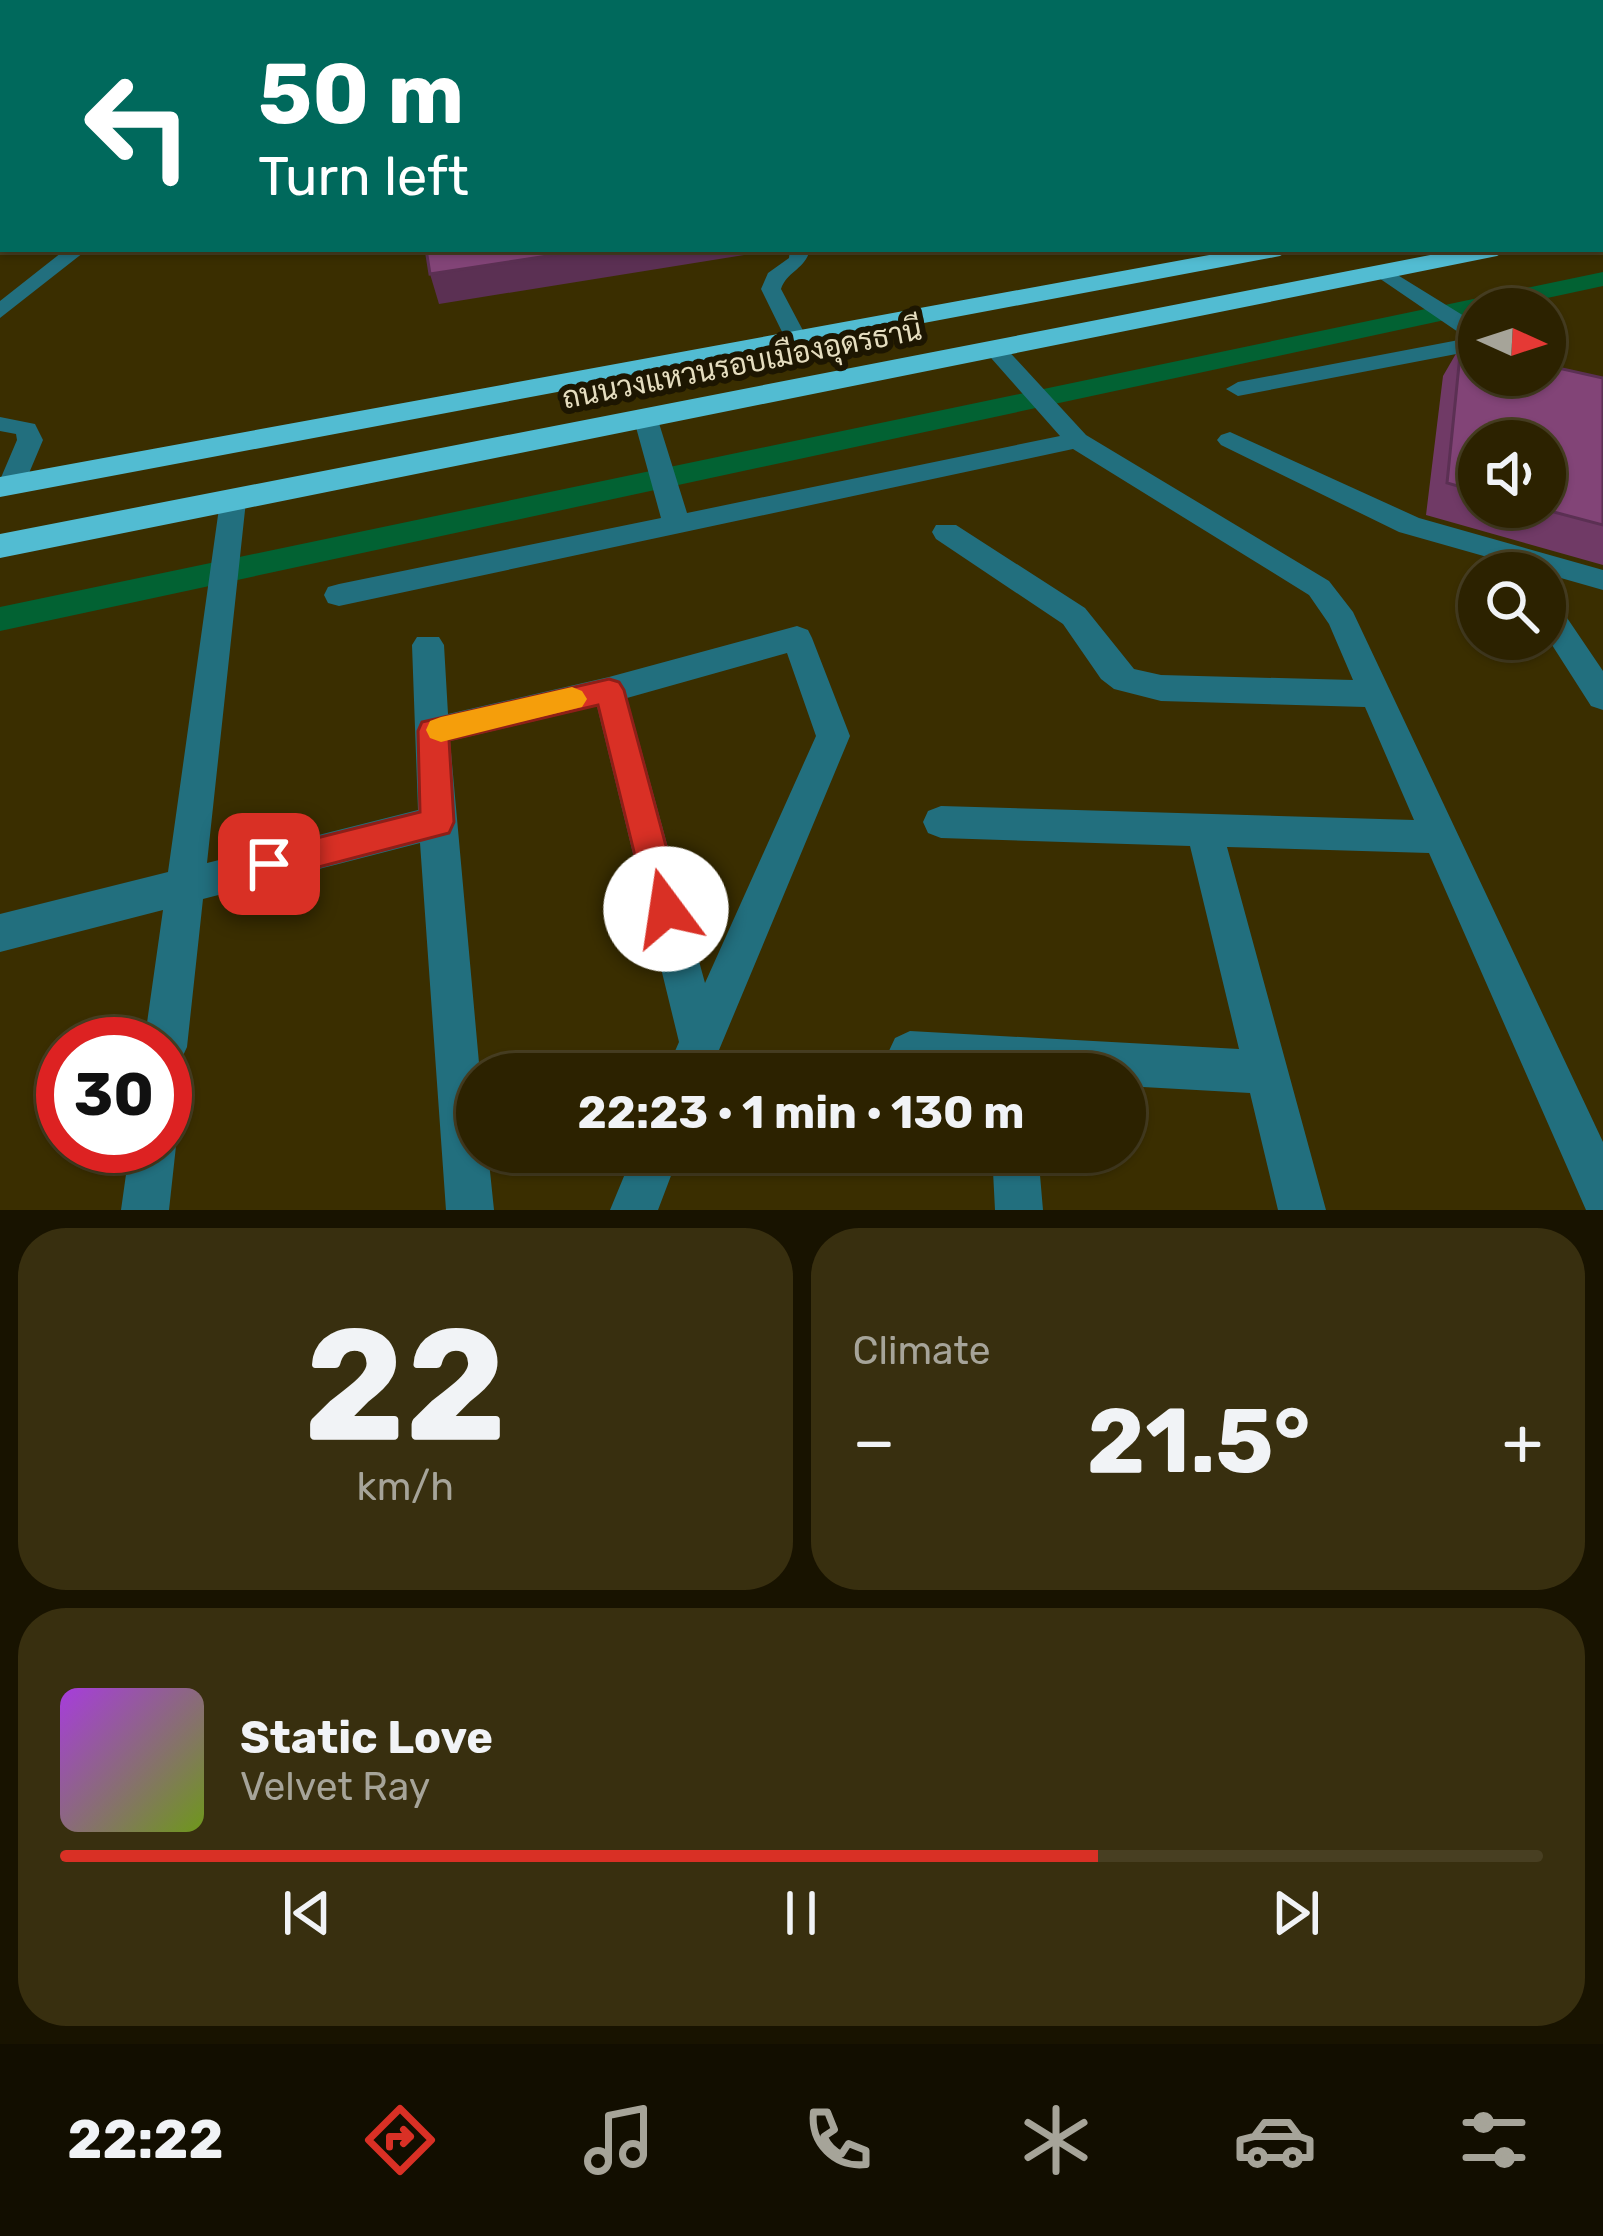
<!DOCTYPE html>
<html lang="en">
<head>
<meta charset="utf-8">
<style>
  :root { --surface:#2c2200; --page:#382f0f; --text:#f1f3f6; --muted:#a6a499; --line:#483f22; --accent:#d93025 }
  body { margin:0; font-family:Rubik,Sarabun,sans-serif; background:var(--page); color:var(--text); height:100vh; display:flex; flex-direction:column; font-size:45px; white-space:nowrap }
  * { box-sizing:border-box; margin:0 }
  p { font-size:39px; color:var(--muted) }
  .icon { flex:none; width:66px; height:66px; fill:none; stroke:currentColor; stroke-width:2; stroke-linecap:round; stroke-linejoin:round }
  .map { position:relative; height:1210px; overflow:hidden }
  .panel { display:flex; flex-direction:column; gap:18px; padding:18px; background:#181300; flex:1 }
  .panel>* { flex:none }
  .banner { position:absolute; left:0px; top:0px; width:1605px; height:252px; box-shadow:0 3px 9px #0004,0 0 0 3px var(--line); background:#00695c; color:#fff; overflow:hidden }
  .needle { width:78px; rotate:93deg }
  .fabs { position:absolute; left:1458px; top:288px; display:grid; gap:24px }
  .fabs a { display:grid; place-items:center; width:108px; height:108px; border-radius:50%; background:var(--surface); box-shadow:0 3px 9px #0004,0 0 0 3px var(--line); font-size:60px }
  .speed { position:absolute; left:36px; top:1017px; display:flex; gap:24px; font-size:60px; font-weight:700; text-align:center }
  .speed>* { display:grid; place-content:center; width:156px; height:156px; border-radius:50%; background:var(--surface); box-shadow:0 3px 9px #0004,0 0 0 3px var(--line); line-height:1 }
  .speed .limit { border:18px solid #d22; background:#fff; color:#111 }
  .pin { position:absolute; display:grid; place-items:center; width:102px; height:102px; color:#fff; margin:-51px; border-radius:24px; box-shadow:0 6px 18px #0006 }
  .me { position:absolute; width:132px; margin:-66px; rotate:346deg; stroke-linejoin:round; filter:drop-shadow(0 0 9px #0008) }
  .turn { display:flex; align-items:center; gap:42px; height:252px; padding:0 60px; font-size:54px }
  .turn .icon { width:156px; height:156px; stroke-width:2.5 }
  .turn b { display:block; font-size:84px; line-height:102px }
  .big { font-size:90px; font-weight:700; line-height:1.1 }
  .panel .tile { flex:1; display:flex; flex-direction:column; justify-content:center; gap:18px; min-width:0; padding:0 42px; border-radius:48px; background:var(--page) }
  .panel .dial { align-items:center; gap:0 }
  .dial b { font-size:156px; line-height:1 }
  .song { display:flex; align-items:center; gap:36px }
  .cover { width:144px; height:144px; border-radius:18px; background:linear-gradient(135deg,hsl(280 70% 55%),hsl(80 70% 35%)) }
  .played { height:12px; border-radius:6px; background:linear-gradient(90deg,var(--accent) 70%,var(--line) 70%) }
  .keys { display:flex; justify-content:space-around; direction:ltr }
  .heat { display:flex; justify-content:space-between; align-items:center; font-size:66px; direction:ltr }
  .panel .tiles { flex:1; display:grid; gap:18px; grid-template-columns:1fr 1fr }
  .tile:last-child { grid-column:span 2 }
  .trip { position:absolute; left:456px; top:1053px; width:690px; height:120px; border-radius:60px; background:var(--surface); box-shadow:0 3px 9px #0004,0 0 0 3px var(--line); font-weight:700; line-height:120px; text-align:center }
  .dock { display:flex; height:192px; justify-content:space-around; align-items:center; background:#120e00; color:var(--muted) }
  .dock .icon { width:84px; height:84px }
  .dock .on { color:var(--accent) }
  .dock b { font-size:54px; color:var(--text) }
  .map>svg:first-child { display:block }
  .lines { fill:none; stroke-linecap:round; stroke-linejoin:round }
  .canal { fill:#026233; fill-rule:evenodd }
  .minor { fill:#226f7e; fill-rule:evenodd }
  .highway { fill:#52bcd2; fill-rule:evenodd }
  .wall { fill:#703a66; fill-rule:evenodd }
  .shaded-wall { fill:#5b3053 }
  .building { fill:#824477; stroke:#5b3053; stroke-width:3 }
  .route { fill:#d93025; stroke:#8d1f18; stroke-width:3 }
  .slow { fill:#f59e0b }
  .labels { text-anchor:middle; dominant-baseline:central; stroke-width:12; stroke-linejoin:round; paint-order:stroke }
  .far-street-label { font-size:30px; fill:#e5ddbf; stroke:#1d1601 }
</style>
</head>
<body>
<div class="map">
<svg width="1603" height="1210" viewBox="0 0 1603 1210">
  <rect width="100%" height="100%" fill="#3a2e00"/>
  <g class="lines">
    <path class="canal" d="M132 0H172L175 3H135Z
      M1603 272V286L0 631V607Z"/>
    <path class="minor" d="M74 0H88L89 1 71 3Z
      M482 0H496L480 3Z
      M600 0H617L620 3H603Z
      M822 0H842L845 3H825Z
      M941 0H961L964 3H944Z
      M1072 0H1095L1098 3H1076Z
      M1390 0H1409L1412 3H1393Z
      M1602 23H1603V31H1602Z
      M3 29V38L0 39V30Z
      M0 74H3L0 83Z
      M1602 153H1603V163H1602Z
      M66 249H88L0 318V301Z
      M790 249H810C806 269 787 271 781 289L808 340 797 347 786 340 761 289 768 273 789 258Z
      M1383 266 1477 324V334H1461L1376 276 1373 272Z
      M1464 339 1475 346 1472 351 1238 396 1226 389 1238 382Z
      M995 343 1003 345 1086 435 1329 581 1353 612 1603 1142V1210H1586L1429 853 1227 847 1326 1210H1278L1250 1093 1125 1086V1074H908L895 1068 888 1053 895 1038 910 1031 1239 1049 1190 846 941 838 928 833 923 822 928 811 941 806 1414 820 1365 707 1161 701 1114 689 1101 679 1063 624 936 539 932 532 936 525H956L1085 608 1134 669 1161 675 1353 680 1329 624 1309 595 1073 449 339 606 328 603 324 595 328 587 339 584 661 518 634 420 646 413 658 420 687 513 1060 436 984 350Z
      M0 417 35 424 43 440 24 485 11 494 2 491 0 480 17 440 16 434 0 431Z
      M1230 432 1419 518 1603 570V590L1399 532 1221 445 1217 440 1221 435Z
      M233 492 246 501 207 863 418 810 412 645 417 637H439L444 645 448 714 609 677 797 626 808 630 812 638 850 736 709 1074H665L679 1042 597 706 450 741 480 1074 477 1152H488L494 1210H446L420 843 203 899 187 1047 180 1062 165 1069V1044H144L163 910 0 952V914L168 872 220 501ZM787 653 816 736 705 983 627 698Z
      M1545 604 1559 606 1603 671V710L1591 706 1545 634Z
      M165 1128 176 1146 169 1210H121L130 1146H165Z
      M634 1152H680L658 1210H610Z
      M992 1152H1038L1043 1210H995Z"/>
    <path class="highway" d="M1602 182H1603V194H1602Z
      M1602 221H1603V235H1602Z
      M1242 249H1292L1280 256 0 497V477Z
      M1461 249H1509L1497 256 0 558V534Z"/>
  </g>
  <path class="wall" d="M1461 345 1603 378V565L1426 515 1443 376ZM1479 441 1545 507H1479Z"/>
  <path class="shaded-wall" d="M593 249H769V251L439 304 430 274Z"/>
  <path class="building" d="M426 249H593L430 274Z
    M1461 345 1479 349V375H1545V365L1603 378V525L1535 507H1545V441H1479V492L1447 483Z"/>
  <path class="route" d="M609 679 619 682 624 690 683 909 678 921 666 926 653 921 648 909 598 705 449 740 454 822 449 833 269 880 257 875 252 864 257 853 420 812 418 731 422 722Z"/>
  <path class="slow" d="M572 687 582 691 587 699 582 707 441 742 430 738 426 730 430 721 441 717Z"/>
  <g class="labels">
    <g class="far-street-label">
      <text transform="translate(742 364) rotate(-11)">ถนนวงแหวนรอบเมืองอุดรธานี</text>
    </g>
  </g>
</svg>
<div class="fabs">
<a><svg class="needle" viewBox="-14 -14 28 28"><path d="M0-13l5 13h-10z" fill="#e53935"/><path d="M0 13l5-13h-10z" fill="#a6a499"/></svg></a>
<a><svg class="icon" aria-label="sound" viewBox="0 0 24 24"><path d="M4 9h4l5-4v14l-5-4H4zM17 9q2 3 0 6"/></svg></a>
<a><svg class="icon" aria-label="search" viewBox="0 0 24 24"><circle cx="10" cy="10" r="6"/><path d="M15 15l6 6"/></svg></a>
</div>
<div class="speed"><div class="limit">30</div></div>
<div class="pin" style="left:269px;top:864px;background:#d93025"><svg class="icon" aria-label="arrive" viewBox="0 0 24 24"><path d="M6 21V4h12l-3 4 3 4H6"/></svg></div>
<svg class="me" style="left:666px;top:909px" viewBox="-20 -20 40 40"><circle r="19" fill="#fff"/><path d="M0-13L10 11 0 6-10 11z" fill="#d93025"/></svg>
<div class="trip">22:23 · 1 min · 130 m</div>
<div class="banner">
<div class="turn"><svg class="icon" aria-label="left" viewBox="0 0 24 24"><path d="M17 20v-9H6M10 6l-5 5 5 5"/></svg><div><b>50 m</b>Turn left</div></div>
</div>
</div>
<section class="panel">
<div class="tiles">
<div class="tile dial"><b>22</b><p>km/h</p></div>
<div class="tile"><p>Climate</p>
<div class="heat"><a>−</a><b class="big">21.5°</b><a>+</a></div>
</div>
<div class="tile">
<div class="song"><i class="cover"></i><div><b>Static Love</b><p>Velvet Ray</p></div></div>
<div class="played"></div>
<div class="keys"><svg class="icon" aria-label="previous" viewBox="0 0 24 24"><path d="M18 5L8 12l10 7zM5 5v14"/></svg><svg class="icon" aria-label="pause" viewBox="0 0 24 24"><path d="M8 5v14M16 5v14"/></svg><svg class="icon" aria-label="next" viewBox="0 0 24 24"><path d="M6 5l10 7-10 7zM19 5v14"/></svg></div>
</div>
</div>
</section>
<nav class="dock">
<b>22:22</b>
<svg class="icon on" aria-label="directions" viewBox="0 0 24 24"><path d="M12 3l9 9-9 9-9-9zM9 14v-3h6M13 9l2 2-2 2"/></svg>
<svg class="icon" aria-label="music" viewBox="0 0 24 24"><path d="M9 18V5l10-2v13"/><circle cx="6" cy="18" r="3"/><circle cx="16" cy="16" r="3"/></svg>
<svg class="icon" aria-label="phone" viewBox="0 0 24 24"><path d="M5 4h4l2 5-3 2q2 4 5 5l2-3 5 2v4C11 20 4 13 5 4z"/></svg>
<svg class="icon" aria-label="climate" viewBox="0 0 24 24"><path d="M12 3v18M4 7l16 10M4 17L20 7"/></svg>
<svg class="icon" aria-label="car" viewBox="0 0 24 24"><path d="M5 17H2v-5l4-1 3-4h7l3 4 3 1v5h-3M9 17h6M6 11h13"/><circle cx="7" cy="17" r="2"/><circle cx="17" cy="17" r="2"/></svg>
<svg class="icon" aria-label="filters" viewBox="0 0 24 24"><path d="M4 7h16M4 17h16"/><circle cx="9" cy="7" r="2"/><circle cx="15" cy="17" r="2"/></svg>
</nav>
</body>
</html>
